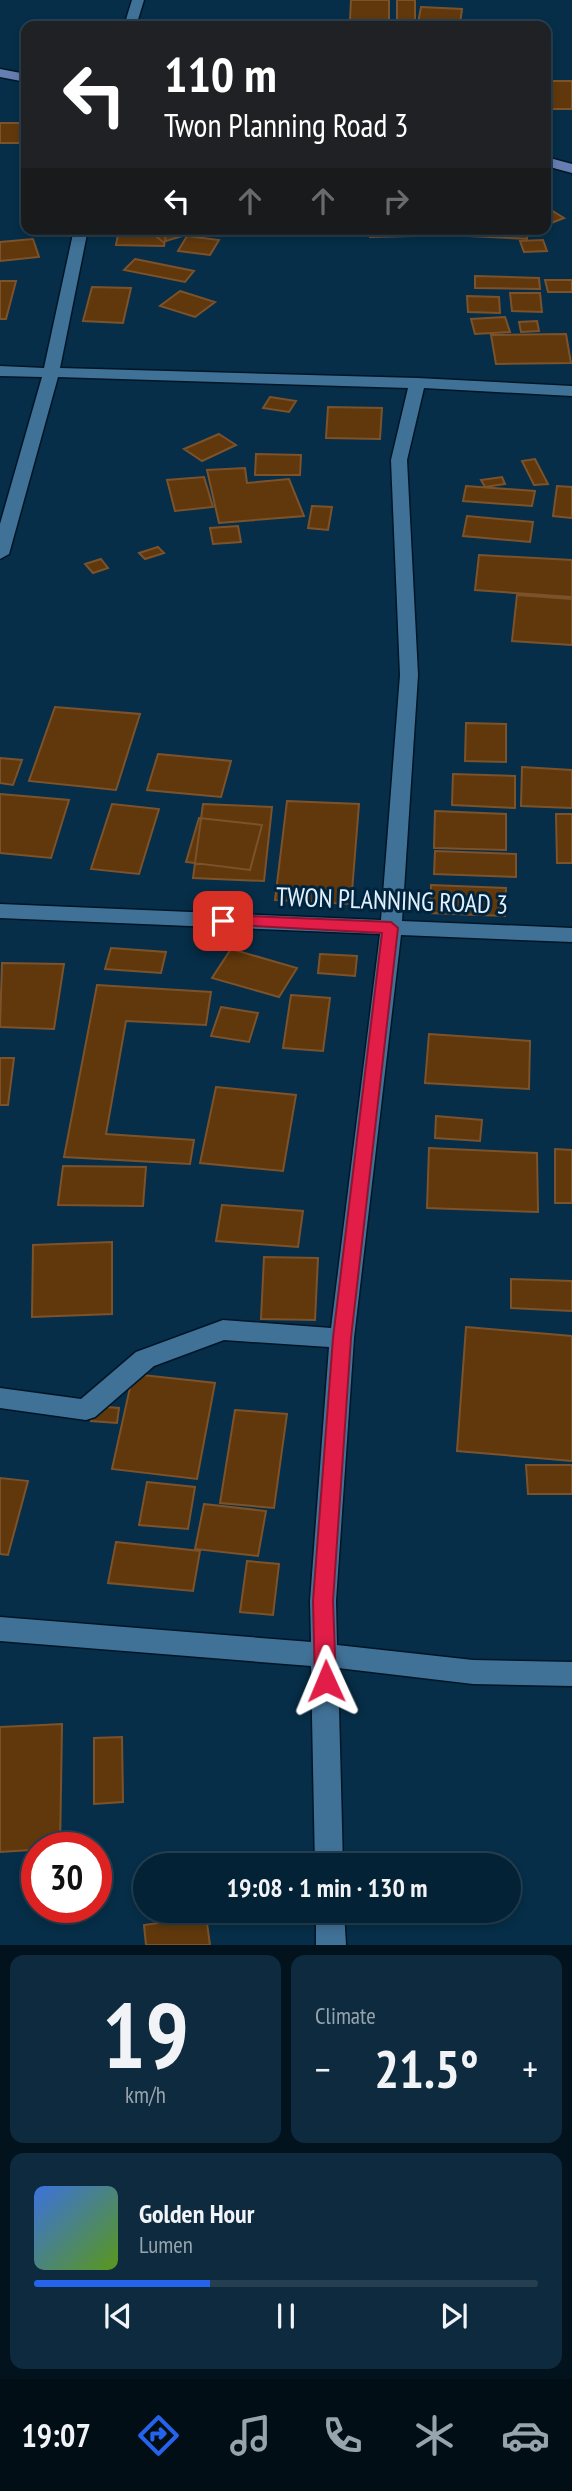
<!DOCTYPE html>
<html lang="en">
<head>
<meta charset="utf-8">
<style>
  :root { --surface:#042236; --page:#0d2a3e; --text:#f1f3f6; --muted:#97a4ad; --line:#253f51; --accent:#2563eb }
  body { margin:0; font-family:"PT Sans Narrow",sans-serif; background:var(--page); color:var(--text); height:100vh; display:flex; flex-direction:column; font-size:26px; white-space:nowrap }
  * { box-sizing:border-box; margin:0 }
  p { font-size:23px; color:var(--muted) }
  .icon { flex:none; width:38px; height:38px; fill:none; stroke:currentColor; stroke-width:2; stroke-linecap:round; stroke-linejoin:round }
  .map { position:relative; height:1945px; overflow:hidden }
  .panel { display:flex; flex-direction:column; gap:10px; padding:10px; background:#02131e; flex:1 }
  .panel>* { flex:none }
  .hud { position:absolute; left:21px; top:21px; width:530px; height:214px; border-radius:14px; box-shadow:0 4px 10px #0003,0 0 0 2px var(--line); background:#202124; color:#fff; overflow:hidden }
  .speed { position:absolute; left:21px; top:1832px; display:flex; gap:14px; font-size:35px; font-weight:700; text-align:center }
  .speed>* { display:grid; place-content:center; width:91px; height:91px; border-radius:50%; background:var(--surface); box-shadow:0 4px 10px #0003,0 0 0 2px var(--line); line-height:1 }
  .speed .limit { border:10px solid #d22; background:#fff; color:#111 }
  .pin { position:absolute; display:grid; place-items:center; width:60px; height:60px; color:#fff; margin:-30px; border-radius:14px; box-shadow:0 4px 10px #0006 }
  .me { position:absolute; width:77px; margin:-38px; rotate:359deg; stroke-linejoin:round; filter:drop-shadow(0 0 5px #0008) }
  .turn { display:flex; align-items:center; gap:24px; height:147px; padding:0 28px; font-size:32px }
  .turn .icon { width:91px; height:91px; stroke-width:2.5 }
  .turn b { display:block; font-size:49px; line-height:60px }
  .lanes { display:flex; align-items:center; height:66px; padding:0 28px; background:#0003; justify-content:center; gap:35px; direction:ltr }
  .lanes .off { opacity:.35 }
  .big { font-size:52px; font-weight:700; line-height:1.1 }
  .panel .card { flex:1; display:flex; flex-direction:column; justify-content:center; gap:10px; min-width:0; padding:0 24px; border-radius:14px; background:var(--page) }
  .panel .dial { align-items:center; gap:0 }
  .dial b { font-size:91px; line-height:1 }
  .song { display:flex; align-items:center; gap:21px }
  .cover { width:84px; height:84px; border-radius:10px; background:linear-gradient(135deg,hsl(220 70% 55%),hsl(90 70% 35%)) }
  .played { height:7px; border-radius:4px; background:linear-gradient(90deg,var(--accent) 35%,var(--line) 35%) }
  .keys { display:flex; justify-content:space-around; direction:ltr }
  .heat { display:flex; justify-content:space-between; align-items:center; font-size:38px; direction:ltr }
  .panel .tiles { flex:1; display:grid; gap:10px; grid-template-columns:1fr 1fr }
  .card:last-child { grid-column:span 2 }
  .trip { position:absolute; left:133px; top:1853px; width:388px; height:70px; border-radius:35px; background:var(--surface); box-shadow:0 4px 10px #0003,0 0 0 2px var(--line); font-weight:700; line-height:70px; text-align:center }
  .tabs { display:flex; height:112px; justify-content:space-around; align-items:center; background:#020e16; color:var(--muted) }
  .tabs .icon { width:49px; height:49px }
  .tabs .selected { color:var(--accent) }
  .tabs b { font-size:32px; color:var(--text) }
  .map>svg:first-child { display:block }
  .building { fill:#60380c; stroke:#7c522b; stroke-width:2 }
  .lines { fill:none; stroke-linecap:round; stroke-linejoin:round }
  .street-casing { stroke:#001627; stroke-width:3 }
  .secondary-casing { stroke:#001627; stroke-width:3 }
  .street { fill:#407196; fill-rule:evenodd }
  .secondary { fill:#657db0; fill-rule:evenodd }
  .route { fill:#e11d48; stroke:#92132f; stroke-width:2 }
  .labels { text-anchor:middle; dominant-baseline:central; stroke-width:6; stroke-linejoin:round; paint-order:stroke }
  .street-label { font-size:26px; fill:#e1f0fd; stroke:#00243d }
</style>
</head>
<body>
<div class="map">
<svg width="572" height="1945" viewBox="0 0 572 1945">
  <rect width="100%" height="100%" fill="#062e48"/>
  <path class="building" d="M351 0H389V21L350 20Z
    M397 0H415V22H397Z
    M421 7 462 9 460 24 418 23Z
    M546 81H572V109H546Z
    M0 123H26V143H0Z
    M546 207 564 218 546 225Z
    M119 229H167L164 246 116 245Z
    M147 229H173L182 236 163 242Z
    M370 229H412L413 236 370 237Z
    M469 229H527V239L469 236Z
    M187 236 219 240 210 255 178 251Z
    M33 239 39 257 0 261V242Z
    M543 240 547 251 524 252 520 241Z
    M135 259 194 271 185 282 124 270Z
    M475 276 539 278 540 289 475 288Z
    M545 280H572V292H548Z
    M0 281H16L6 319H0Z
    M92 287 131 288 123 323 83 321Z
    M180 291 215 302 195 317 160 306Z
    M510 293H540L542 312 512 311Z
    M467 296 499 297 500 313 468 312Z
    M505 317 510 332 475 334 471 319Z
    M537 321 539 331 521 332 519 322Z
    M566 334 571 363 496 364 491 335Z
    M270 397 296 401 289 412 263 408Z
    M328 407 382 408 380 439 326 438Z
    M219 434 236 445 202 461 184 449Z
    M256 454 301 455 300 475H255Z
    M535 459 548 484 534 485 522 461Z
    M245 468 247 483 289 479 304 516 219 523 207 470Z
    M204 477 213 507 175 511 167 480Z
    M502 477 505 484 485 487 481 480Z
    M466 486 535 491 532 506 463 501Z
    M557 486 572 487V518L553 516Z
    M312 506 332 507 328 530 308 528Z
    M467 516 533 522 530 542 463 536Z
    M238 526 241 542 213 544 210 528Z
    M158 547 164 553 145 559 139 553Z
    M479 555 572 560V597L475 590Z
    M101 559 108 568 93 573 85 564Z
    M517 595 572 599V645L512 641Z
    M55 707 140 714 116 790 29 781Z
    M466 723 506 724V762L465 761Z
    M158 754 231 761 221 797 147 790Z
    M0 758 22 760 13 785 0 783Z
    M522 767 572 770V808L521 806Z
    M453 774 515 776V808L452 805Z
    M0 794 69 800 51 858 0 853Z
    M287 801 359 804 351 904 275 900Z
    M112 804 159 809 139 874 91 869Z
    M203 804 272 807 264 881 193 878Z
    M435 811 506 814V850L434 848Z
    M556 814H572V863H557Z
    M199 818 262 825 250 870 186 862Z
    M435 851 516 854V877L434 874Z
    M431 885 506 888 505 916 430 913Z
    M111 948 166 952 161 973 105 969Z
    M231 949 297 968 279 997 212 978Z
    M320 954 357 956 355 976 318 973Z
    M2 963 64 964 54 1029 0 1027Z
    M97 985 211 992 206 1025 126 1021 106 1134 194 1140 190 1164 64 1157Z
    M291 995 330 998 323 1051 283 1048Z
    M221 1007 258 1013 249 1042 211 1036Z
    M429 1034 530 1041 529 1089 425 1083Z
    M0 1058H14L8 1105H0Z
    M216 1087 296 1095 283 1171 200 1163Z
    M436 1116 482 1120 480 1141 435 1138Z
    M429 1148 537 1153 538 1212 427 1208Z
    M555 1149 572 1150V1203H555Z
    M63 1166 146 1167 143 1206 58 1205Z
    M222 1205 303 1211 298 1247 216 1241Z
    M112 1242V1314L32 1317 33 1245Z
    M264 1257 318 1258 315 1320 261 1319Z
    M511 1279 572 1281V1311L511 1308Z
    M466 1327 572 1336V1461L457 1451Z
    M133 1374 215 1383 197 1479 112 1469Z
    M93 1406 119 1408 117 1423 91 1421Z
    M235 1410 287 1414 274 1508 220 1503Z
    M526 1465H572V1494H528Z
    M0 1478 28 1481 8 1555 0 1554Z
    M147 1482 195 1487 188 1529 139 1525Z
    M204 1504 266 1511 258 1556 195 1549Z
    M116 1542 200 1551 193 1591 108 1583Z
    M247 1561 279 1564 273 1615 240 1612Z
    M62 1724 60 1848 0 1852V1727Z
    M122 1737 123 1802 94 1804V1738Z
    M206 1916 210 1945H146L144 1925Z"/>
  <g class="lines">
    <g class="street-casing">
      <path id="street" d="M132 0H144L136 26H124Z
        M74 229H88L60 368 417 378 572 386V396L424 388 407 460 418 675 402 921 572 928V942L401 935 354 1338 336 1601 337 1645 473 1660 572 1662V1686L473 1684 338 1668 343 1866H315L311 1666 0 1641V1617L311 1642 310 1601 329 1347 224 1340 154 1366 95 1417 86 1420 0 1408V1388L81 1399 136 1352 223 1320 331 1328 380 934 0 918V904L381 920 400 675 391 460 408 388 58 377 9 554 0 559V524L42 377 0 376V366L44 368Z
        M316 1911H344L346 1945H316Z"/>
    </g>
    <g class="secondary-casing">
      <path id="secondary" d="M0 69 26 74V82L0 77Z
        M546 157 572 164V173L546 166Z"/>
    </g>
    <use href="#street" class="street"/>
    <use href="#secondary" class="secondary"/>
  </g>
  <path class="route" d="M223 915 391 922 398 928 351 1338 333 1601 336 1681 333 1688 326 1690 318 1688 315 1681 313 1601 333 1338 382 933 218 924 216 921 218 917Z"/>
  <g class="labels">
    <g class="street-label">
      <text transform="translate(392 900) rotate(2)">TWON PLANNING ROAD 3</text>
    </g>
  </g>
</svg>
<div class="speed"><div class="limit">30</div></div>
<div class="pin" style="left:223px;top:921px;background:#d93025"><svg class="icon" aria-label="arrive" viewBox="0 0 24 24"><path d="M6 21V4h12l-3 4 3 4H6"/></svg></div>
<svg class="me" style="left:326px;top:1681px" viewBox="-20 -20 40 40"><path d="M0-17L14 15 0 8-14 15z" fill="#e11d48" stroke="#fff" stroke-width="4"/></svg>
<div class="trip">19:08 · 1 min · 130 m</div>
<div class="hud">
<div class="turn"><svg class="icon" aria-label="left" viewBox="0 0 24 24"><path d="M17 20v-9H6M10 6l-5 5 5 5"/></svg><div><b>110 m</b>Twon Planning Road 3</div></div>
<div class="lanes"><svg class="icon" aria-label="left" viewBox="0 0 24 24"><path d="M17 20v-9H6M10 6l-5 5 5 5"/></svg><svg class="icon off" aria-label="ahead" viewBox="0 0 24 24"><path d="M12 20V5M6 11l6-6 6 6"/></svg><svg class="icon off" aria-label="ahead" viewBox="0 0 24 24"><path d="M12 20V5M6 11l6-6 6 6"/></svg><svg class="icon off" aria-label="right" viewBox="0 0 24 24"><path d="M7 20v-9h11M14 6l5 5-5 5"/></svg></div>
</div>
</div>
<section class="panel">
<div class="tiles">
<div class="card dial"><b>19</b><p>km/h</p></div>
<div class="card"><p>Climate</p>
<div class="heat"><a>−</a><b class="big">21.5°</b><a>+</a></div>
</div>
<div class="card">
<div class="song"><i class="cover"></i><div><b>Golden Hour</b><p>Lumen</p></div></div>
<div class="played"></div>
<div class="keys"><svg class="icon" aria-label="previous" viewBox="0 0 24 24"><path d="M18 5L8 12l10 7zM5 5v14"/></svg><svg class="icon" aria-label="pause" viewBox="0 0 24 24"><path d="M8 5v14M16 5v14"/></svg><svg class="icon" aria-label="next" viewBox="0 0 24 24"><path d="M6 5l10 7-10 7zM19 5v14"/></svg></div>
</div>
</div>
</section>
<nav class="tabs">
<b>19:07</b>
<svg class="icon selected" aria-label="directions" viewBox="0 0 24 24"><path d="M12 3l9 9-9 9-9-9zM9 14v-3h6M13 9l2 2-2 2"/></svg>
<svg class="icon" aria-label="music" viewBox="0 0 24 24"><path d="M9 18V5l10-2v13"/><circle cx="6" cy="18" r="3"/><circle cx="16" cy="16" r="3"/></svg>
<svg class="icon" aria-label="phone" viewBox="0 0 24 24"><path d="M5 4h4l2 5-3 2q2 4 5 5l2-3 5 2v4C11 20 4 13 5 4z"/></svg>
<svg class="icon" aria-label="climate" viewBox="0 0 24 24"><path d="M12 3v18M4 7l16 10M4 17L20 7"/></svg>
<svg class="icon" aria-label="car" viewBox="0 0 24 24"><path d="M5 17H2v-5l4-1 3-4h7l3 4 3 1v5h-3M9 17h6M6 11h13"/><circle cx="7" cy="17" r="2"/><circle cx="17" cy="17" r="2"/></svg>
</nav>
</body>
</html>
